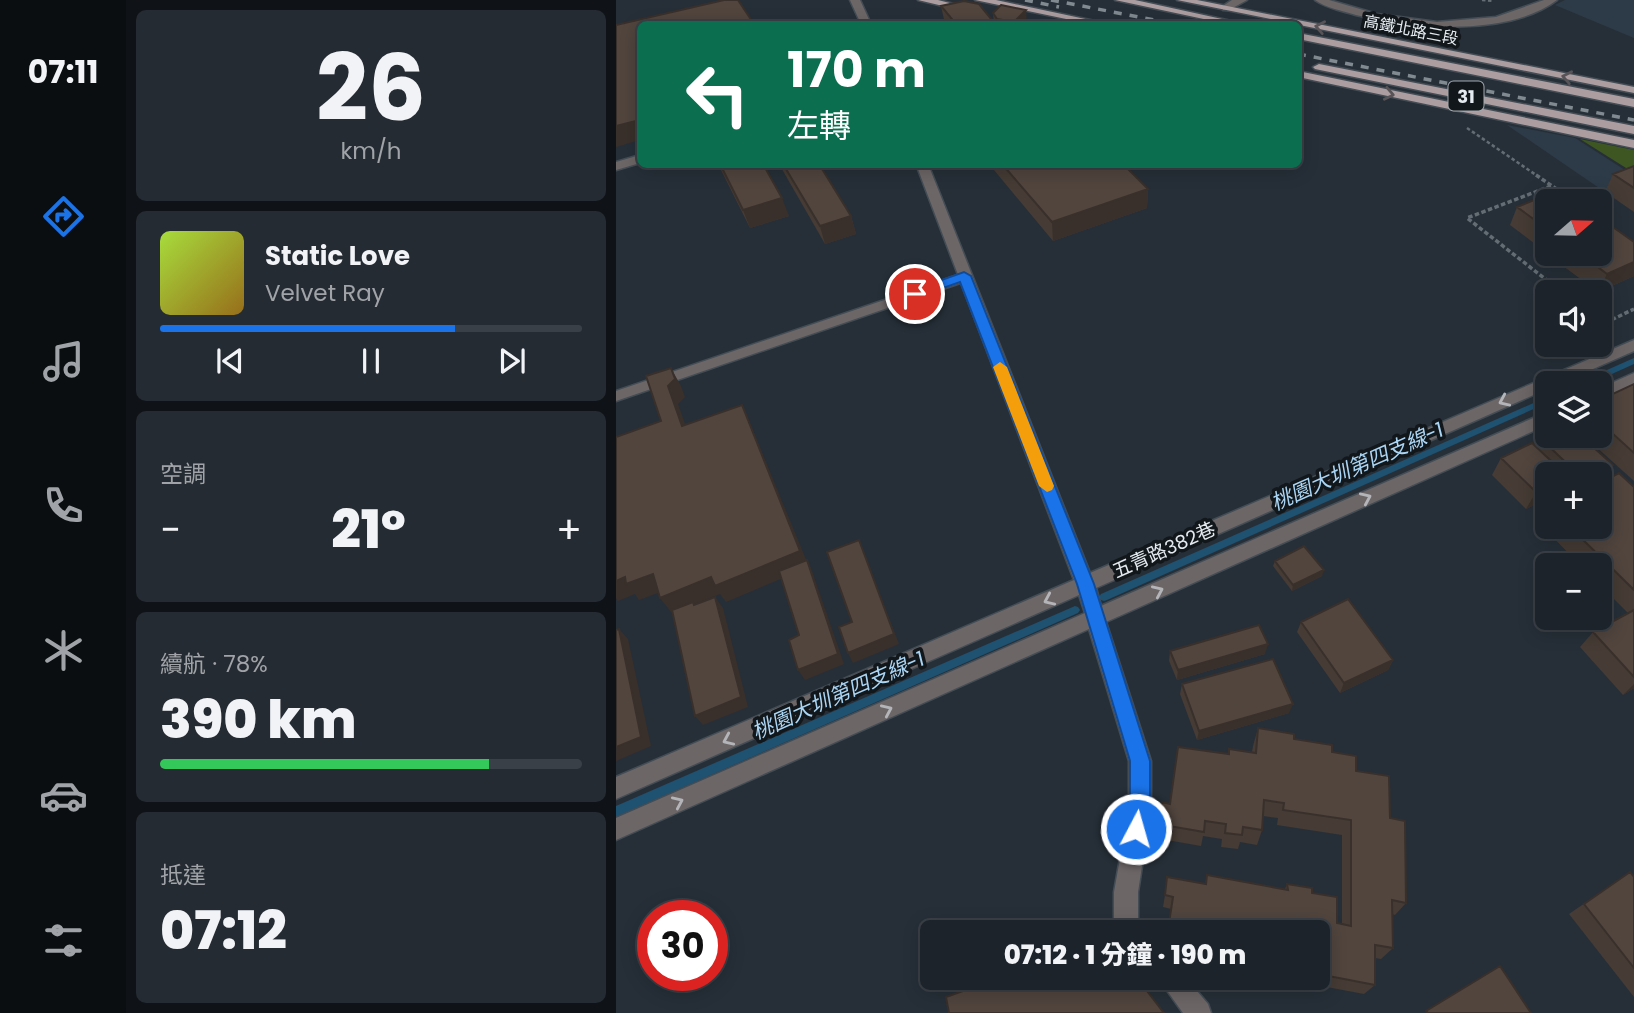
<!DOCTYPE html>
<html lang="zh-TW">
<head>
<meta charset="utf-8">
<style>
  :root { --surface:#1c232a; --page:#252b32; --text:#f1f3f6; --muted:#a0a4a8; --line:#3a4047; --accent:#1a73e8 }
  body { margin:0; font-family:Poppins,"Noto Sans TC",sans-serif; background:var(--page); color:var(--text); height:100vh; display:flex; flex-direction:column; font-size:26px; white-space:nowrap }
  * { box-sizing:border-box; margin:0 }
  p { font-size:23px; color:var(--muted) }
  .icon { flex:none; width:38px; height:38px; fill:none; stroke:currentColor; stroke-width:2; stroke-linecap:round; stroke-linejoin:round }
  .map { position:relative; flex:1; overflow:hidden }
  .side { display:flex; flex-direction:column; gap:10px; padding:10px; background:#0f1317; width:490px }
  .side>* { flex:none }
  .banner { position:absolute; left:21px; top:21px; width:665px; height:147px; border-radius:10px; box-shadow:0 4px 18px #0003,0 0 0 2px var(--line); background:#0b6e4f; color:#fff; overflow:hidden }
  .needle { width:46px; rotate:70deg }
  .tools { position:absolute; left:919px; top:189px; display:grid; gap:14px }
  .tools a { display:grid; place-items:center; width:77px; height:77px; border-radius:10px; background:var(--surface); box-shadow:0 4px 18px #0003,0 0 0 2px var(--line); font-size:35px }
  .speed { position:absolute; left:21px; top:900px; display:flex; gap:14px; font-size:35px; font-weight:700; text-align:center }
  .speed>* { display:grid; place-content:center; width:91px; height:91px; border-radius:50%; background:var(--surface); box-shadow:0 4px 18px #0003,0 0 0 2px var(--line); line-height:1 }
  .speed .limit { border:10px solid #d22; background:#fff; color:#111 }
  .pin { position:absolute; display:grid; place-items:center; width:60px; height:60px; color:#fff; margin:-30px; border:4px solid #fff; border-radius:50%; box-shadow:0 2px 7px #0007 }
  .me { position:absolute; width:77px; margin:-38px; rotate:6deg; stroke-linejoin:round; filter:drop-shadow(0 0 5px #0008) }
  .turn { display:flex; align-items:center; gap:24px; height:147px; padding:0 35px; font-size:32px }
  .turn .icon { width:91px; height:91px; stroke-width:2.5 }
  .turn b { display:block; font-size:49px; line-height:60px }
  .big { font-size:52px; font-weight:800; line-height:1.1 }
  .side .tile { flex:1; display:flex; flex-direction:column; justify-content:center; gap:10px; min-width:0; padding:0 24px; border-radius:10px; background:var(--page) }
  .side .dial { align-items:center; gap:0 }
  .dial b { font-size:91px; line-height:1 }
  .song { display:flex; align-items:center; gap:21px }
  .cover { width:84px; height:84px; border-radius:10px; background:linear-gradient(135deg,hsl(80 70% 55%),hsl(40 70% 35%)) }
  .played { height:7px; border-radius:4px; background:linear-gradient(90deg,var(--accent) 70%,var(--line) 70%) }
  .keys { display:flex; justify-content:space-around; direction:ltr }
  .heat { display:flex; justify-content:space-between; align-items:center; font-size:38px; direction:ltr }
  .charge { height:10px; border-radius:5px; background:linear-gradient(90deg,#34c759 78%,var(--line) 0) }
  .trip { position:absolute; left:304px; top:920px; width:410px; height:70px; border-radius:10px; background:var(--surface); box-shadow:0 4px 18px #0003,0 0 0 2px var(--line); font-weight:800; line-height:70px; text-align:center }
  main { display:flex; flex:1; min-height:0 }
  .menu { display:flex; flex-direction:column; width:126px; justify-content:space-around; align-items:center; background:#0b0e11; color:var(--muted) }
  .menu .icon { width:49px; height:49px }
  .menu .current { color:var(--accent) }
  .menu b { font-size:32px; color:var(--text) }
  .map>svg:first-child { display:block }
  .built { fill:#2d3b48 }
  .green { fill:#3d5622 }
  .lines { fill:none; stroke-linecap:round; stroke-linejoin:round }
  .stream { fill:#1f5170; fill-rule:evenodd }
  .lane-casing { stroke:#444d55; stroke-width:3 }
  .street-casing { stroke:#444d55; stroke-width:3 }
  .primary-casing { stroke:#444d55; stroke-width:3 }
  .path-far1 { stroke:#646c74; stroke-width:2.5; stroke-dasharray:3.5 2.5; stroke-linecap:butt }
  .path { stroke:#646c74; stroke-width:3.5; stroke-dasharray:4.5 2.5; stroke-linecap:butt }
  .lane { fill:#6d6667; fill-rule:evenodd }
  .street { fill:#6d6667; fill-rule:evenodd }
  .primary { fill:#ac9da0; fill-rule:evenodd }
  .rail { stroke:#818991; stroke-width:3.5; stroke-dasharray:8 8; stroke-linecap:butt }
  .wall { fill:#463b35 }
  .shaded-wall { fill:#39302b }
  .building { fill:#51453e; stroke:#39302b; stroke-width:2 }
  .oneway { stroke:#575357 }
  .oneway2 { stroke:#b4b5b9 }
  .route { fill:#1a73e8; stroke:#114b97; stroke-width:2 }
  .slow { fill:#f59e0b }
  .labels { text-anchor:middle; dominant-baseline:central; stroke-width:7; stroke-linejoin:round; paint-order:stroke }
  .far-street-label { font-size:16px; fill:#e4eaf0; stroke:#12171b }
  .shield { fill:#12171b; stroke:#a5abb0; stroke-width:2 }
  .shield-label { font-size:18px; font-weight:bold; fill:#e4eaf0 }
  .street-label { font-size:19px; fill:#e4eaf0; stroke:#12171b }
  .water-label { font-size:21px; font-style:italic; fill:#abd5f4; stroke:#12171b }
</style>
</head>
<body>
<main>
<nav class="menu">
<b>07:11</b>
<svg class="icon current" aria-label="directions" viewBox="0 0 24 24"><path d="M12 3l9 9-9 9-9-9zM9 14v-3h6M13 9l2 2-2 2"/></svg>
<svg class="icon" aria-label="music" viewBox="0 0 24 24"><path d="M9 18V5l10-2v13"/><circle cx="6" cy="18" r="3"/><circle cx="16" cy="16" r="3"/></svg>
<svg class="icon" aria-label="phone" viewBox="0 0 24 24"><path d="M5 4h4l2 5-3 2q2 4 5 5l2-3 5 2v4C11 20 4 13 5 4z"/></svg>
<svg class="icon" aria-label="climate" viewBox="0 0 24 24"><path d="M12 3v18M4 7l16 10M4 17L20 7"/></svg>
<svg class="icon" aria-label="car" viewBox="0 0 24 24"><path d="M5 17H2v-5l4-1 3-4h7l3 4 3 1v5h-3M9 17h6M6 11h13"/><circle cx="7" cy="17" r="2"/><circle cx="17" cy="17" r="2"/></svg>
<svg class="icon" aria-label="filters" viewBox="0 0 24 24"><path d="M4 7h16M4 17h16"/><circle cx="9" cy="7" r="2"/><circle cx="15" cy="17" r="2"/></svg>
</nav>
<section class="side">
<div class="tile dial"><b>26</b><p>km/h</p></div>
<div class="tile">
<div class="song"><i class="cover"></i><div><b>Static Love</b><p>Velvet Ray</p></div></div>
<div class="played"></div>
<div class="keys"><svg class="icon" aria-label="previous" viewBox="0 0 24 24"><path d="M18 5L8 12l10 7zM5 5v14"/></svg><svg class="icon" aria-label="pause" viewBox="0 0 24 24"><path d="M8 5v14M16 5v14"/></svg><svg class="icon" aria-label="next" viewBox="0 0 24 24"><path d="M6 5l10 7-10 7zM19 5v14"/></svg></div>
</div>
<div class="tile"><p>空調</p>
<div class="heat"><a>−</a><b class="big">21°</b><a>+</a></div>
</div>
<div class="tile"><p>續航 · 78%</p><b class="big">390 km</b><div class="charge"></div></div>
<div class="tile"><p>抵達</p><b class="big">07:12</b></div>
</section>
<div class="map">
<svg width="1018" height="1013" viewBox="0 0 1018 1013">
  <rect width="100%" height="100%" fill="#262f38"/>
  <path class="built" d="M949 0H1018V38L939 5Z
    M891 125 959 138 1018 176 989 192Z"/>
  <path class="green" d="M964 139 1018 150V173Z"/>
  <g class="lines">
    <path class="stream" d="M1018 358V364L976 383H965L966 381Z
      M931 397V403L491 600 488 601 485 600 483 597 485 594Z
      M459 606 462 607 464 610 462 613 0 817V806Z"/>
    <g class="lane-casing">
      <path id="lane" d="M616 0H631L613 10H607V6Z
        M699 0H713L761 14 821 22 880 17 928 0H941C892 37 796 29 740 15 727 11 710 8 699 0Z
        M348 273 353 274V280L0 401V391Z"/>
    </g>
    <g class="street-casing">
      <path id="street" d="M234 0H244L255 24H245Z
        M24 155V163L0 170V162Z
        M300 164H312L474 573 1018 340V351L945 383H931V389L480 588 485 606 931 412V425L490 622 535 761V808L522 892V921L528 933H501L498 925V892L513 808V761L473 629 0 840V818L469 613 463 595 0 799V777L458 580Z
        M1018 373V385L984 400V388Z
        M542 978H570L592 1004 595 1013H567Z"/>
    </g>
    <g class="primary-casing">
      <path id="primary" d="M302 0H322L357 9 352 12Z
        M359 0H380L493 24H474Z
        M499 0H519L629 24H611Z
        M561 0H581L1018 87V93Z
        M682 33 1018 99V107L682 39Z
        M703 64 1018 126V134L699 69 697 67Z
        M682 71 1018 140V148L682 77Z"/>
    </g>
    <path class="path-far1" d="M866 0 877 1
      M851 128 923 177"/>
    <path class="path" d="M920 175 945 192
      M935 186 851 218 946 292
      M984 321 987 324 1018 309"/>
    <use href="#lane" class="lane"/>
    <use href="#street" class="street"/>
    <use href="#primary" class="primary"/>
    <path class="rail" d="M409 0 443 7
      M435 0 559 24
      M682 54 1018 120"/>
  </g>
  <path class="wall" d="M325 6 376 20V24H329Z
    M377 13 411 24H378Z
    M102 164H147L173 216 134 228Z
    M163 164H203L235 216 240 234 209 244Z
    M373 164H507L532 189 531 208 437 241Z
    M1018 166V212L989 192 997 174Z
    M931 201V253L894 225 901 207Z
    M1018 242V276L982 292 931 254H984Z
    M1018 384V481L968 436H984V400Z
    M931 433V436H965L997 465 987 481 1003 473 1018 487V688L1007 695 964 647 977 632 1012 613 984 585V565H964L924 524 931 513V527H984V474H931V499L910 509 876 475 885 458 916 443 918 445 923 437Z
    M659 561 706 576 676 591 657 566Z
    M685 622 777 660 772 670 724 693 681 632Z
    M554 651 649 654 561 680 553 661Z
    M566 684 673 713 581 740 564 694Z
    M642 728 716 752 740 771 774 818 790 903 779 915 776 914 777 948 765 959 759 958V985L748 994 663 978H702V933H552L555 909 547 907 549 895 589 884 591 875 669 889 671 884 696 893 721 923 726 924V835L661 825 662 818 647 816 646 830 641 845 624 842 622 849 605 847 606 839 587 836 585 846 551 840 552 832 543 831 546 802 554 804 612 754 636 752 637 746Z
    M1014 872 1018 877V997L953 914Z"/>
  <path class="shaded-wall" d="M410 10 411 24H398V22Z
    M376 20V24H354Z
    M24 120V140L0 147V126Z
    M532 189 531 208 437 241 436 222Z
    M166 198 173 216 134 228 127 210Z
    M235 216 240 234 209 244 204 226Z
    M1018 262V276L982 292 991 274Z
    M55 368 65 386 69 397 62 404 76 444 66 426 52 386Z
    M126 405 134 423 193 567 110 602 104 594 79 604 85 612 56 613 44 598Z
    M997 465 986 483 984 484V474H979Z
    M931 487V499L910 509 920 492Z
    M243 540 283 644 237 663 232 653 278 634Z
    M191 560 196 571 228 664 189 680 182 670Z
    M708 570 706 576 676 591 677 585Z
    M37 574 50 590 23 600 19 594 2 601 0 598V581L9 577Z
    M99 597 107 608 132 707 87 725 79 716Z
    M3 629 12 639 35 746 0 761Z
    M652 644 649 654 561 680 562 670Z
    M777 660 772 670 724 693 728 683Z
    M1018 684V688L1007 695Z
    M677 704 673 713 581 740 583 731Z"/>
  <path class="building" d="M108 0H122L138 24H24V120L0 126V25Z
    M348 1 363 4 376 20 354 24H340L325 6Z
    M385 5 410 10 398 22 381 19 377 13Z
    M104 164H147L166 198 127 210Z
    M167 164H203L235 216 204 226Z
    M386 164H507L532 189 436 222Z
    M1018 166V188L997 174Z
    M943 190 960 201H931V229L901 207Z
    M984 218 1018 242V262L991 274 965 254H984Z
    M55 368 59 379 52 386 66 426 126 405 184 551 99 586 95 577 44 598 37 574 10 584 9 577 0 581V437L45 421 30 376Z
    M1018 384V453L984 422V400Z
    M931 433V436H965L997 465 979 474H962L923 437Z
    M916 443 949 474H931V487L920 492 885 458Z
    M1003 473 1018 487V590L954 527H984V483Z
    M243 540 278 634 232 653 223 627 236 622 211 552Z
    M688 546 708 570 677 585 659 561Z
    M191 560 222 654 182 670 173 640 183 635 163 571Z
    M99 597 125 697 79 716 56 610 77 602 78 605Z
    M732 599 777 660 728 683 685 622Z
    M1018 610V677L977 632Z
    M643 625 652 644 562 670 554 651Z
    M3 629 25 737 0 747V630Z
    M657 659 677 704 583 731 566 684Z
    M642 728 678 734V739L716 745V752L740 756V771L773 776 774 818 789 821 790 903 776 900 777 948 759 945V985L702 974V933H585L586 929 553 923 557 897 549 895 551 877 590 884 591 875 672 890 671 884 696 888V893L721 897V923L735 926V820L667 810 668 803 648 800 646 830 627 827 626 835 609 833 610 824 589 821 588 832 553 826 554 817 544 816 546 802 554 804 562 747 613 754V749L640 753Z
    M1014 872 1018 877V968L968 904Z
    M884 966 915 1013H812L810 1011Z
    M383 978H521L548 1013H333L330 997Z"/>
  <defs><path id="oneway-chevron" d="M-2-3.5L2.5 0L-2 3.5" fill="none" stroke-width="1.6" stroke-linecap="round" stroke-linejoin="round" transform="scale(1.75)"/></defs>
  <g class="oneway">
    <use href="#oneway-chevron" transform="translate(704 27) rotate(-169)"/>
    <use href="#oneway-chevron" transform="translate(951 77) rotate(-169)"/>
    <use href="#oneway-chevron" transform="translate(773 94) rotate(12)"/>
  </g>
  <g class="oneway2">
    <use href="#oneway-chevron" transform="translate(888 401) rotate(156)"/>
    <use href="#oneway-chevron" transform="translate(750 498) rotate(-24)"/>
    <use href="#oneway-chevron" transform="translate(542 591) rotate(-24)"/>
    <use href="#oneway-chevron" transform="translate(433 600) rotate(156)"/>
    <use href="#oneway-chevron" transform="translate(271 710) rotate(-24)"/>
    <use href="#oneway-chevron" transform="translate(112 740) rotate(156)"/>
    <use href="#oneway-chevron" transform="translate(62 802) rotate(-24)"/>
  </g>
  <path class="route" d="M348 272 355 276 478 584 534 761V808L528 836 520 839 513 836 510 829 514 808V761L461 584 344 282 299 298 292 294 294 291Z"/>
  <path class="slow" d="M384 362 391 367 438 486 436 490 431 492 423 486 377 367Z"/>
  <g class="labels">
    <g class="far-street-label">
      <text transform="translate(795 30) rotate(11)">高鐵北路三段</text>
    </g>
    <rect class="shield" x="832.5" y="81.5" width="35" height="29" rx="5"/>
    <g class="shield-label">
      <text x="850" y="96">31</text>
    </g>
    <g class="street-label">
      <text transform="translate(548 550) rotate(-24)">五青路382巷</text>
    </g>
    <g class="water-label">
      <text transform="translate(741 466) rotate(-24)">桃園大圳第四支線-1</text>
      <text transform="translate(222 695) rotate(-24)">桃園大圳第四支線-1</text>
    </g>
  </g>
</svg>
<div class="tools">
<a><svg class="needle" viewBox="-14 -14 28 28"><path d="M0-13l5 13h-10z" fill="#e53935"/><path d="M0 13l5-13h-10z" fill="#a0a4a8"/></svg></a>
<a><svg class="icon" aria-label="sound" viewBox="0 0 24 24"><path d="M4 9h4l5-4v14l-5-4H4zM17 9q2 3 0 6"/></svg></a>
<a><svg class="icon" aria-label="layers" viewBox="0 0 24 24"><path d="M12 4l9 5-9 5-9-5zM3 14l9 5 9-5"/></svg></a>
<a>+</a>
<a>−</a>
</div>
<div class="speed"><div class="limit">30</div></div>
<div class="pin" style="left:299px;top:294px;background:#d93025"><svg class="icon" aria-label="arrive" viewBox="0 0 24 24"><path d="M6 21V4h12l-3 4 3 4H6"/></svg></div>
<svg class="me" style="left:520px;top:829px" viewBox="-20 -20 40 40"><circle r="17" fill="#1a73e8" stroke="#fff" stroke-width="3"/><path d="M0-11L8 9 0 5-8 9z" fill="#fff"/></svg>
<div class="trip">07:12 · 1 分鐘 · 190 m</div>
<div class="banner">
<div class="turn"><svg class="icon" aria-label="left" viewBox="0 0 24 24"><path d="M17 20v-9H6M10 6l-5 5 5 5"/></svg><div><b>170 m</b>左轉</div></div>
</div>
</div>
</main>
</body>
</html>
